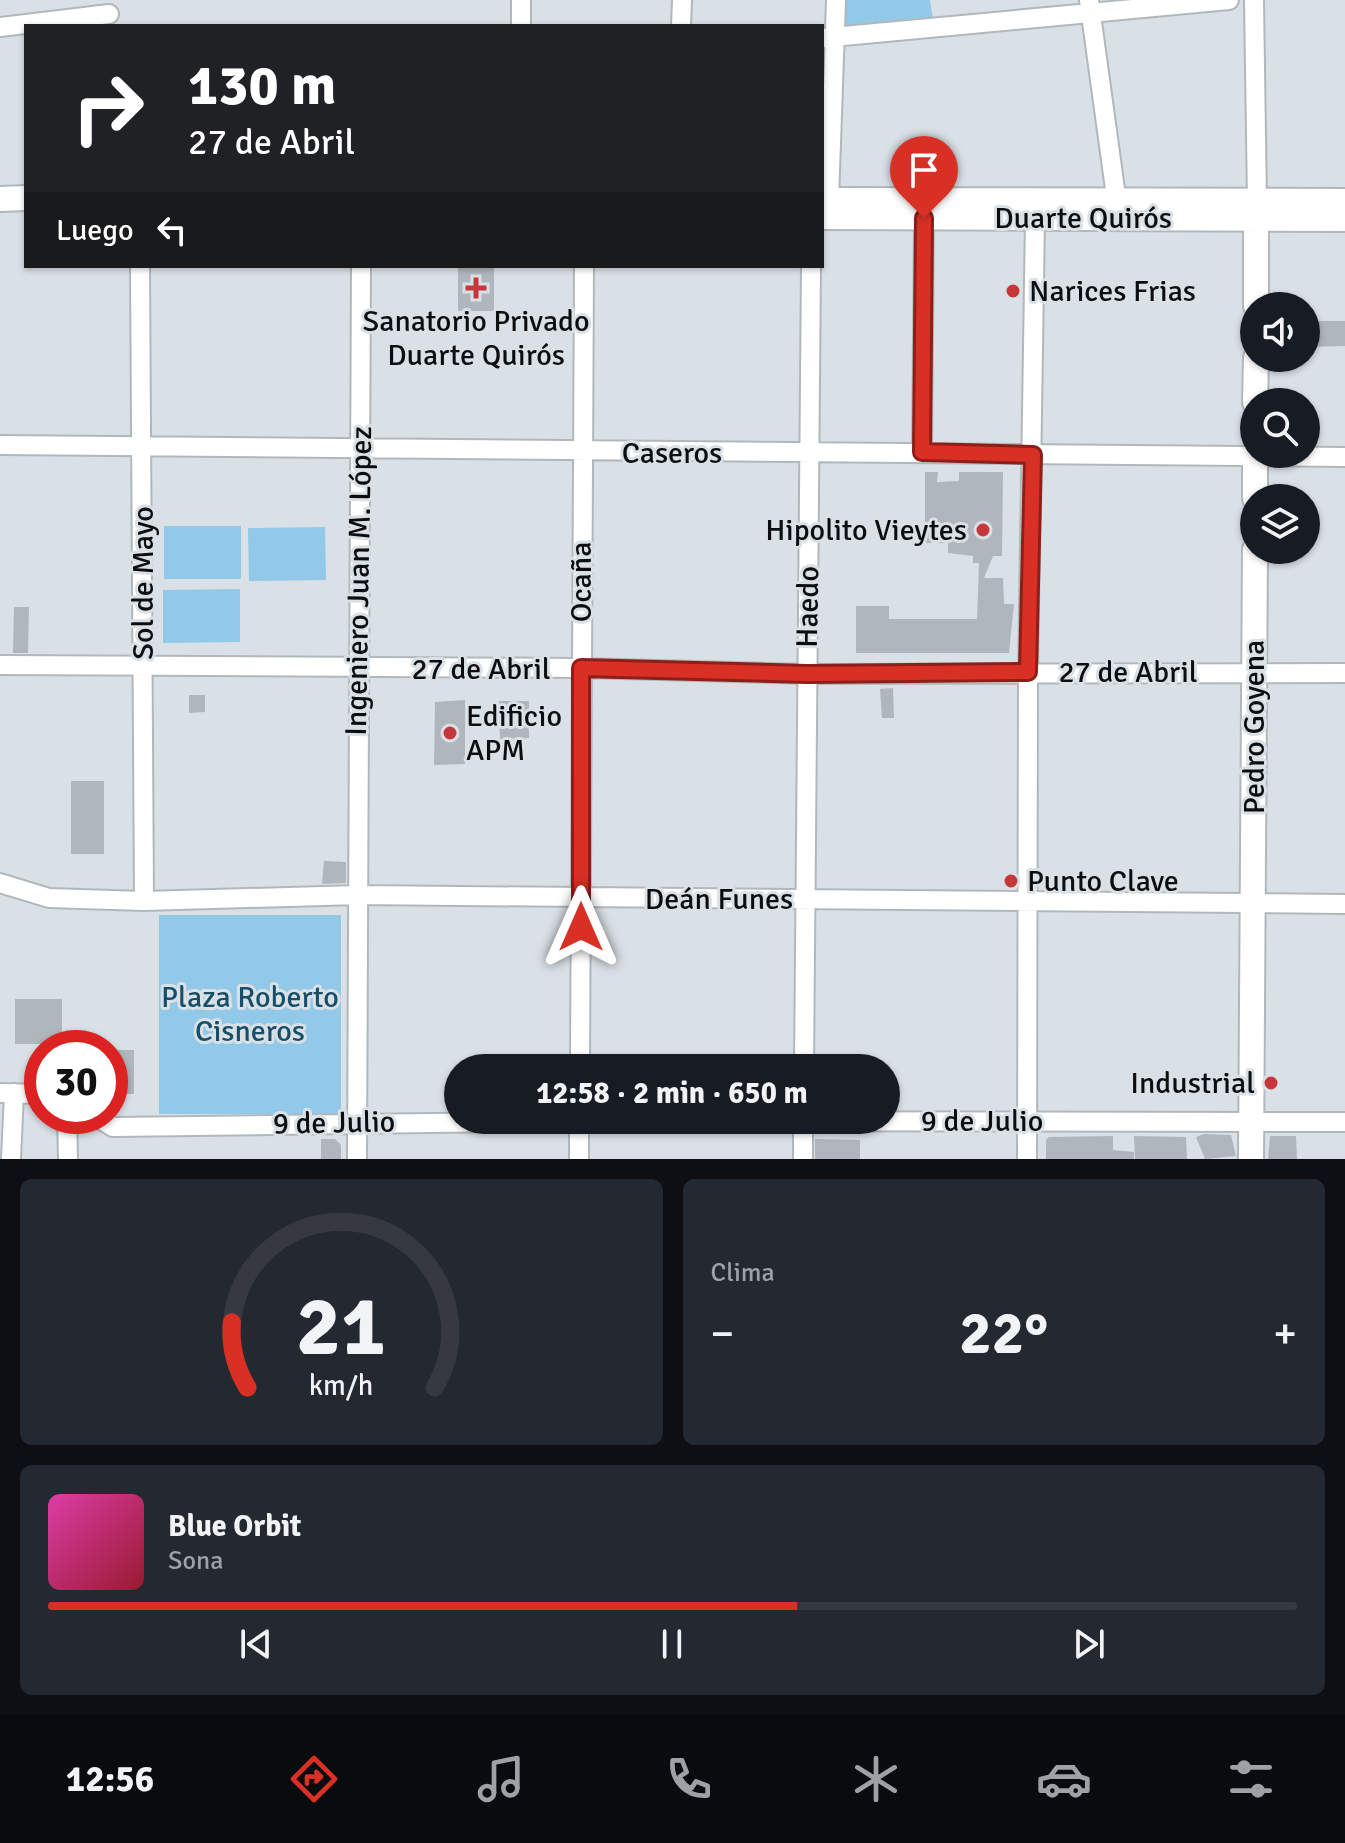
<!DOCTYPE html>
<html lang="es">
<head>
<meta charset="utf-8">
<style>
  :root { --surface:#171b24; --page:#242831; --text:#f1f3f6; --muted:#9ea1a6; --line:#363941; --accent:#d93025 }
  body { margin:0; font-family:Signika,sans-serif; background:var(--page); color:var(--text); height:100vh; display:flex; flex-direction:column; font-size:30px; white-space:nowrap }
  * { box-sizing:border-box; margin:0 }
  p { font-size:26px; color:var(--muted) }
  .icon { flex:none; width:44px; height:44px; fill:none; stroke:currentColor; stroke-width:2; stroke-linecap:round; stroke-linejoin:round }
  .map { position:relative; height:1159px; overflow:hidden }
  .sheet { display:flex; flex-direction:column; gap:20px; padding:20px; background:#0d0f14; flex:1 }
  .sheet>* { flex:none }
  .guide { position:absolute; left:24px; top:24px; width:800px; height:244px; border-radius:0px; box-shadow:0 2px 6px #0004; background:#202124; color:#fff; overflow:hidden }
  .controls { position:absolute; left:1240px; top:292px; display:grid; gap:16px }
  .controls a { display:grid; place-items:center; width:80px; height:80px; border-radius:50%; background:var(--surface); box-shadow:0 2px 6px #0004; font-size:40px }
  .speed { position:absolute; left:24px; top:1030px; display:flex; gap:16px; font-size:40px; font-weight:700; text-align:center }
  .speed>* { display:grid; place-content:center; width:104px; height:104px; border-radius:50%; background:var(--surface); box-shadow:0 2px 6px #0004; line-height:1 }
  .speed .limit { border:12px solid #d22; background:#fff; color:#111 }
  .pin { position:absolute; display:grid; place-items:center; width:68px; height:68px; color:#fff; margin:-82px -34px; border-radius:50% 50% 50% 0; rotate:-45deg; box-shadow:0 0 8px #0007 }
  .pin .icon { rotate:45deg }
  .me { position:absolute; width:88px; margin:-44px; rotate:0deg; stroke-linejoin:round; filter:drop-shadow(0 0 6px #0008) }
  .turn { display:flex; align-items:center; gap:28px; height:168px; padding:0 32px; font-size:36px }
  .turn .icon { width:104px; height:104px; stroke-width:2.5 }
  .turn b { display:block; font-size:56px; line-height:68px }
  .then { display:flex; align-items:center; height:76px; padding:0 32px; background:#0003; gap:16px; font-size:30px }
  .big { font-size:60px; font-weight:700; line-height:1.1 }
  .sheet .widget { flex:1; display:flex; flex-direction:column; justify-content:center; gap:12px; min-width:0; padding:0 28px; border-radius:12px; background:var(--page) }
  .sheet .dial { align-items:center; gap:0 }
  .dial svg { height:208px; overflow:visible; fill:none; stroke:var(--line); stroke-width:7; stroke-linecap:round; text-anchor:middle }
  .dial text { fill:var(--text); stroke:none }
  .song { display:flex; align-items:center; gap:24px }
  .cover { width:96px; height:96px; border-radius:12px; background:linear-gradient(135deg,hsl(320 70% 55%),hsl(350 70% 35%)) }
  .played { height:8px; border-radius:4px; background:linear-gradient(90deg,var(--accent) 60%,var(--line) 60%) }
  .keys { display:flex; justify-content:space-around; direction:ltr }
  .heat { display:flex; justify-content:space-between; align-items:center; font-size:44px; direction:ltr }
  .sheet .tiles { flex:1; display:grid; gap:20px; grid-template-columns:1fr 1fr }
  .widget:last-child { grid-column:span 2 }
  .trip { position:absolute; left:444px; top:1054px; width:456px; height:80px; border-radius:40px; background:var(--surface); box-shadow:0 2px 6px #0004; font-weight:700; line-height:80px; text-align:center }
  .tab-bar { display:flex; height:128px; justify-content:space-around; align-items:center; background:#090b0e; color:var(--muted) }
  .tab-bar .icon { width:56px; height:56px }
  .tab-bar .on { color:var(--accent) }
  .tab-bar b { font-size:36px; color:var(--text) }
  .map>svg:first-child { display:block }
  .green { fill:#92c9e9 }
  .building { fill:#b0b7bc }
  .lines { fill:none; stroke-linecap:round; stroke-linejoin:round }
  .minor-casing { stroke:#b1b8bc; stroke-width:22 }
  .major-casing { stroke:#b1b8bc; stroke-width:28 }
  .minor { stroke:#fff; stroke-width:18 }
  .major { stroke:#fff; stroke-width:24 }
  .route-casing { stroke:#8d1f18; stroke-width:20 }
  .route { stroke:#d93025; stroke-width:14 }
  .poi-dot { fill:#c6373b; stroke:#dae1e6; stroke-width:3 }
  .labels { text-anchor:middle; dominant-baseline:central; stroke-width:6; stroke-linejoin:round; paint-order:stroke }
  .street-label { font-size:30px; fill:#0b0d0f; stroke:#dae1e6 }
  .poi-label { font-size:30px; fill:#0b0d0f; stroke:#dae1e6; text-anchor:start }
  .park-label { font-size:30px; fill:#174f6a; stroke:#dae1e6 }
</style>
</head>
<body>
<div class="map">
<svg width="1345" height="1159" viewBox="0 0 1345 1159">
  <rect width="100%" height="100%" fill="#dae1e6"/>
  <path class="green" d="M845 0H930L933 19 845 25Z
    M164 526H241V579H164Z
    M325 527 326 580 249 581 248 528Z
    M240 589V642L163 643V590Z
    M159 915H341V1114H159Z"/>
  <path class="building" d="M458 266H494V311H458Z
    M1306 321H1345V346L1306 347Z
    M925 472H938L937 482 959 481V472H1003L1002 556H993L984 578H1003L1004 604H1014L1009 653H856V606H889V619H977L979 563H973V556L948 553V543H925Z
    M14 607H29L28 653H13Z
    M893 688 894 718H882L880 689Z
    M189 695H205V712L189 713Z
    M465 700V764L434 765 435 702Z
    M499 701H529V738L500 739Z
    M71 781H104V854H71Z
    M324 861 346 862V883L322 884Z
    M15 999H62V1044H15Z
    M110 1050H134V1094H110Z
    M1204 1134 1231 1135 1236 1156 1205 1159 1196 1137Z
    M1113 1136V1150L1134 1152V1159H1046V1140L1049 1137Z
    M1134 1136 1186 1137 1187 1159H1135Z
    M1270 1136H1296L1297 1159H1268Z
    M321 1139H335L341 1145V1159H321Z
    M815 1139 860 1140V1159H815Z"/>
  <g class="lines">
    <g class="minor-casing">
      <path id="minor" d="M521 0V26
        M1089 0 1118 211
        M1254 0 1257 201
        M681 26 682 0
        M0 27 109 14
        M822 38 1229 0
        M829 200 836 0
        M140 266 144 901
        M0 445 1345 457
        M922 452 924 218
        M0 665 581 668 807 674 1345 673
        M0 883 49 898 144 901 358 895 1345 904
        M580 1068 584 266
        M804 1068 811 266
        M0 1093 42 1094
        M67 1116 68 1159
        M95 1116 113 1127 579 1121 1345 1122
        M579 1120V1159
        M803 1120V1159
        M11 1159 14 1093
        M357 1159 361 266
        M1027 1159 1028 672 1035 218 1033 207"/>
    </g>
    <g class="major-casing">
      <path id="major" d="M0 199 26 198
        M822 200 1345 201
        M822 217 1345 219
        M1256 306V219
        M1255 402 1256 358
        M1255 498V454
        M1251 1159 1255 550"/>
    </g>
    <use href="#minor" class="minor"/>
    <use href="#major" class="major"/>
  </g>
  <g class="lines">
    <g class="route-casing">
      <path id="route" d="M581 927V668L807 674 1028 672 1033 455 922 452 924 218"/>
    </g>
    <use href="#route" class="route"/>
  </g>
  <g class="poi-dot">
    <path d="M472 276h8v8h8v8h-8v8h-8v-8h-8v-8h8z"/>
    <circle cx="1013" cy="291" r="8"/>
    <circle cx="983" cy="530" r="8"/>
    <circle cx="450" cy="733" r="8"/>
    <circle cx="1011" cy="881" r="8"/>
    <circle cx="1271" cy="1083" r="8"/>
  </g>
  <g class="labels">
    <g class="street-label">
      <text x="1083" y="218">Duarte Quirós</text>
      <text x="672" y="453">Caseros</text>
      <text transform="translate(359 581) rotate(-89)">Ingeniero Juan M. López</text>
      <text transform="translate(581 582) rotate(-90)">Ocaña</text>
      <text transform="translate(143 583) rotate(-90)">Sol de Mayo</text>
      <text transform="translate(808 607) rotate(-89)">Haedo</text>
      <text x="481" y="669">27 de Abril</text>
      <text x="1128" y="672">27 de Abril</text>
      <text transform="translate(1254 727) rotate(-90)">Pedro Goyena</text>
      <text x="719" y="899">Deán Funes</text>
      <text x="982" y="1121">9 de Julio</text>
      <text transform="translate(334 1123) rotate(-1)">9 de Julio</text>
    </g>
    <g class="poi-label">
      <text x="1029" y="291">Narices Frias</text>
      <text x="476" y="321" text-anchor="middle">Sanatorio Privado<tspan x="476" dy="34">Duarte Quirós</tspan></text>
      <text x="967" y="530" text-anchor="end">Hipolito Vieytes</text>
      <text x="466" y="716">Edificio<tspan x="466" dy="34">APM</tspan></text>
      <text x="1027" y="881">Punto Clave</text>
      <text x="1255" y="1083" text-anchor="end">Industrial</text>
    </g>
    <g class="park-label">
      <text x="250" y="997">Plaza Roberto<tspan x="250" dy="34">Cisneros</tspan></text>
    </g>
  </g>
</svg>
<div class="controls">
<a><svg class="icon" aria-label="sound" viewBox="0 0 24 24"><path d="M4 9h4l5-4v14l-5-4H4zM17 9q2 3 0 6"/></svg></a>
<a><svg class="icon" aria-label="search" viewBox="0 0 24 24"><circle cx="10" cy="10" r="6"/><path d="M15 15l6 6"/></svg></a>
<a><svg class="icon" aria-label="layers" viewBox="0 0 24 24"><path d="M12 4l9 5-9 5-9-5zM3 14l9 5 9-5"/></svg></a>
</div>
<div class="speed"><div class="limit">30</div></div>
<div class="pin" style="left:924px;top:218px;background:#d93025"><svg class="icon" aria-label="arrive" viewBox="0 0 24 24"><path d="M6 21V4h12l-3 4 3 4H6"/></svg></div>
<svg class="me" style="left:581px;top:927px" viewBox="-20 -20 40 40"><path d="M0-17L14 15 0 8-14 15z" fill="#d93025" stroke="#fff" stroke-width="4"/></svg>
<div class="trip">12:58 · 2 min · 650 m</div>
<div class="guide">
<div class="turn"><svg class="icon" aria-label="right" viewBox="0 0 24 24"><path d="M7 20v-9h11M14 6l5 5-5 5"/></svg><div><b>130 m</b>27 de Abril</div></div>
<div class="then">Luego<svg class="icon" aria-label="left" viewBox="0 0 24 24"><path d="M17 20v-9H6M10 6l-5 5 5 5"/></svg></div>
</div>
</div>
<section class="sheet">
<div class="tiles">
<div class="widget dial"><svg viewBox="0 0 100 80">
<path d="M14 69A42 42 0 1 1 86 69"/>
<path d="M14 69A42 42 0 0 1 8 44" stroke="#d93025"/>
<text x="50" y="56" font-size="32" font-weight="700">21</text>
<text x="50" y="72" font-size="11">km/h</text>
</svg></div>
<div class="widget"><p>Clima</p>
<div class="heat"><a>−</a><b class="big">22°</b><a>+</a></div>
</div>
<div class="widget">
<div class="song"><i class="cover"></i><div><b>Blue Orbit</b><p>Sona</p></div></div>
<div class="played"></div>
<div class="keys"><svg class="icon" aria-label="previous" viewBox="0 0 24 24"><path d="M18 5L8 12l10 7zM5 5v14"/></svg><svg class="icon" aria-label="pause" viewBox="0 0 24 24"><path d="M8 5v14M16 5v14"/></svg><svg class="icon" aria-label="next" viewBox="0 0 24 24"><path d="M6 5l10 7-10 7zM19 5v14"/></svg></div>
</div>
</div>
</section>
<nav class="tab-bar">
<b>12:56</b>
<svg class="icon on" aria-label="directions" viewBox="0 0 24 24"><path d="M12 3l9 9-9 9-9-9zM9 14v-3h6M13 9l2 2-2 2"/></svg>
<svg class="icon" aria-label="music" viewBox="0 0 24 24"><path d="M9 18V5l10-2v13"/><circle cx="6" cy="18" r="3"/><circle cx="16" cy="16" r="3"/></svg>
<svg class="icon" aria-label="phone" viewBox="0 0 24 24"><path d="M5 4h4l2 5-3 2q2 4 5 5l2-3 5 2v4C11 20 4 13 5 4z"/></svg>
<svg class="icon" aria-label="climate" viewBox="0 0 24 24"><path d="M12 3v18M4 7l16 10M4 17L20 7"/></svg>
<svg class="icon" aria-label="car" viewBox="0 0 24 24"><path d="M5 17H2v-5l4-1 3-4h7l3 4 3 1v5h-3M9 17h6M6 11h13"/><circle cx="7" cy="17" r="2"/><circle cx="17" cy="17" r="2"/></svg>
<svg class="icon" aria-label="filters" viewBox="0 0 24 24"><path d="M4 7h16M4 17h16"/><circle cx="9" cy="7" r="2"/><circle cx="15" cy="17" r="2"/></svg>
</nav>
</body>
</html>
